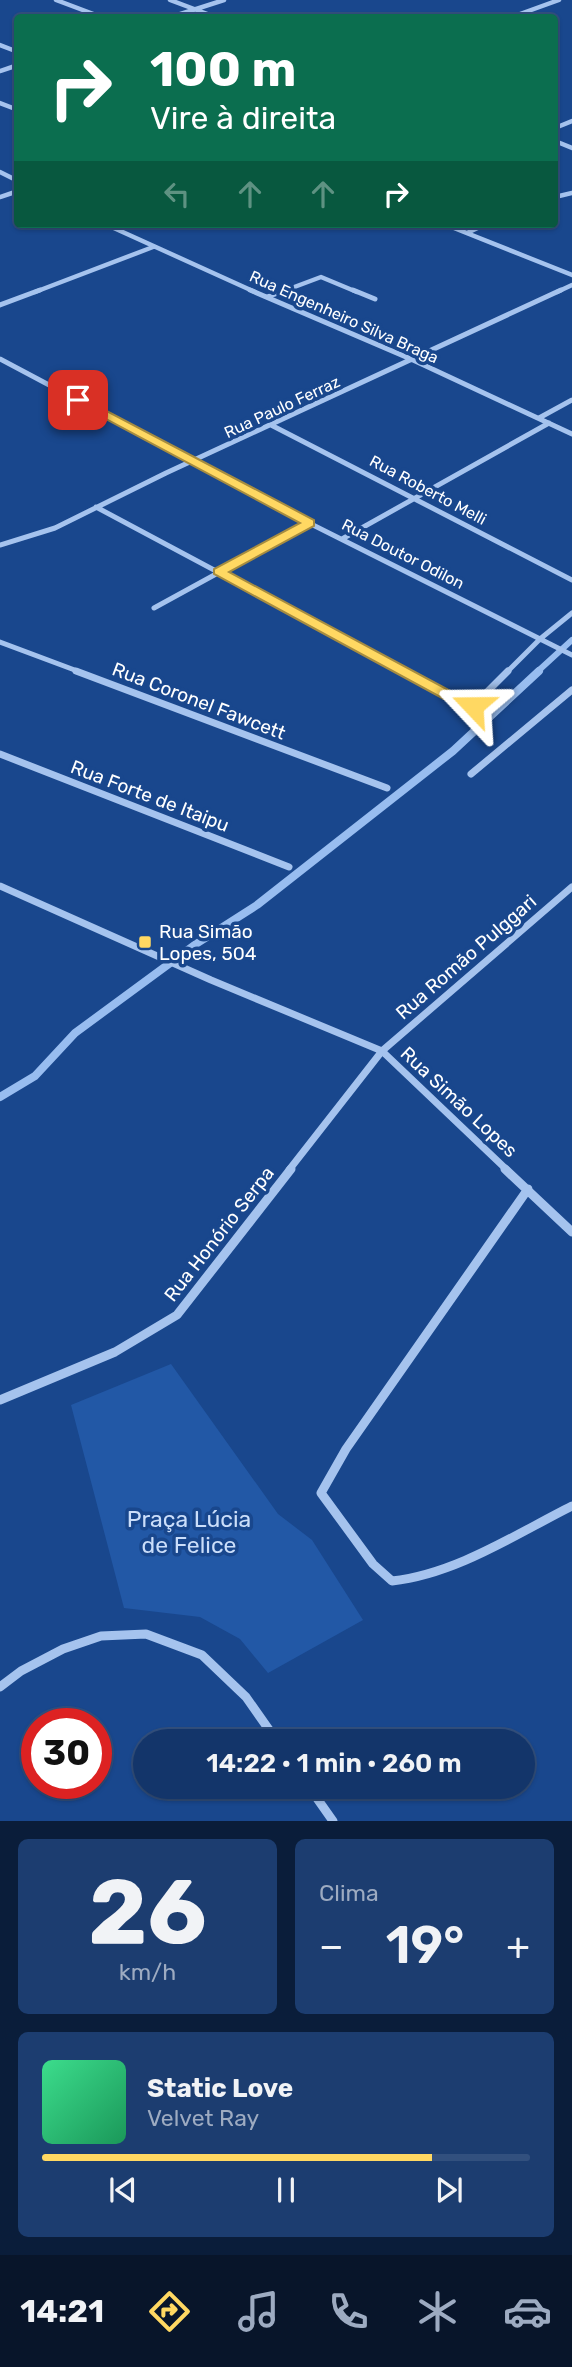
<!DOCTYPE html>
<html lang="pt">
<head>
<meta charset="utf-8">
<style>
  :root { --surface:#13356a; --page:#1c3d70; --text:#f1f3f6; --muted:#9dabc1; --line:#32507e; --accent:#ffd862 }
  body { margin:0; font-family:Rubik,sans-serif; background:var(--page); color:var(--text); height:100vh; display:flex; flex-direction:column; font-size:26px; white-space:nowrap }
  * { box-sizing:border-box; margin:0 }
  p { font-size:23px; color:var(--muted) }
  .icon { flex:none; width:38px; height:38px; fill:none; stroke:currentColor; stroke-width:2; stroke-linecap:round; stroke-linejoin:round }
  .map { position:relative; height:1821px; overflow:hidden }
  .drawer { display:flex; flex-direction:column; gap:18px; padding:18px; background:#0a1d3a; flex:1 }
  .drawer>* { flex:none }
  .guide { position:absolute; left:14px; top:14px; width:544px; height:214px; border-radius:7px; box-shadow:0 2px 5px #0004,0 0 0 2px var(--line); background:#0b6e4f; color:#fff; overflow:hidden }
  .speed { position:absolute; left:21px; top:1708px; display:flex; gap:14px; font-size:35px; font-weight:700; text-align:center }
  .speed>* { display:grid; place-content:center; width:91px; height:91px; border-radius:50%; background:var(--surface); box-shadow:0 2px 5px #0004,0 0 0 2px var(--line); line-height:1 }
  .speed .limit { border:10px solid #d22; background:#fff; color:#111 }
  .pin { position:absolute; display:grid; place-items:center; width:60px; height:60px; color:#fff; margin:-30px; border-radius:14px; box-shadow:0 4px 10px #0006 }
  .me { position:absolute; width:77px; margin:-38px; rotate:293deg; stroke-linejoin:round; filter:drop-shadow(0 0 5px #0008) }
  .turn { display:flex; align-items:center; gap:24px; height:147px; padding:0 21px; font-size:32px }
  .turn .icon { width:91px; height:91px; stroke-width:2.5 }
  .turn b { display:block; font-size:49px; line-height:60px }
  .lanes { display:flex; align-items:center; height:66px; padding:0 21px; background:#0003; justify-content:center; gap:35px; direction:ltr }
  .lanes .off { opacity:.35 }
  .big { font-size:52px; font-weight:600; line-height:1.1 }
  .drawer .tile { flex:1; display:flex; flex-direction:column; justify-content:center; gap:10px; min-width:0; padding:0 24px; border-radius:10px; background:var(--page) }
  .drawer .dial { align-items:center; gap:0 }
  .dial b { font-size:91px; line-height:1 }
  .song { display:flex; align-items:center; gap:21px }
  .cover { width:84px; height:84px; border-radius:10px; background:linear-gradient(135deg,hsl(150 70% 55%),hsl(150 70% 35%)) }
  .played { height:7px; border-radius:4px; background:linear-gradient(90deg,var(--accent) 80%,var(--line) 80%) }
  .keys { display:flex; justify-content:space-around; direction:ltr }
  .heat { display:flex; justify-content:space-between; align-items:center; font-size:38px; direction:ltr }
  .drawer .tiles { flex:1; display:grid; gap:18px; grid-template-columns:1fr 1fr }
  .tile:last-child { grid-column:span 2 }
  .trip { position:absolute; left:133px; top:1729px; width:402px; height:70px; border-radius:35px; background:var(--surface); box-shadow:0 2px 5px #0004,0 0 0 2px var(--line); font-weight:600; line-height:70px; text-align:center }
  .tabs { display:flex; height:112px; justify-content:space-around; align-items:center; background:#08152a; color:var(--muted) }
  .tabs .icon { width:49px; height:49px }
  .tabs .active { color:var(--accent) }
  .tabs b { font-size:32px; color:var(--text) }
  .map>svg:first-child { display:block }
  .green { fill:#2258a6 }
  .lines { fill:none; stroke-linecap:round; stroke-linejoin:round }
  .stream-far1 { stroke:#98bdf0; stroke-width:6 }
  .stream { stroke:#98bdf0; stroke-width:8 }
  .street-far3 { stroke:#a5c3ee; stroke-width:4.5 }
  .street-far2 { stroke:#a5c3ee; stroke-width:5 }
  .street-far1 { stroke:#a5c3ee; stroke-width:7 }
  .street { stroke:#a5c3ee; stroke-width:9 }
  .route { fill:#ffd862; stroke:#a68c40; stroke-width:2 }
  .poi-dot { fill:#ffd862; stroke:#19478d; stroke-width:2.5 }
  .labels { text-anchor:middle; dominant-baseline:central; stroke-width:7; stroke-linejoin:round; paint-order:stroke }
  .far-street-label { font-size:16px; fill:#fff; stroke:#19478d }
  .street-label { font-size:19px; fill:#fff; stroke:#19478d }
  .poi-label { font-size:19px; fill:#fff; stroke:#19478d; text-anchor:start }
  .near-park-label { font-size:23px; fill:#cbdefa; stroke:#19478d }
</style>
</head>
<body>
<div class="map">
<svg width="572" height="1821" viewBox="0 0 572 1821">
  <rect width="100%" height="100%" fill="#19478d"/>
  <path class="green" d="M171 1364 278 1514 312 1540 363 1620 268 1673 240 1639 200 1617 124 1608 71 1405Z"/>
  <g class="lines">
    <path class="stream-far1" d="M537 672 572 640"/>
    <path class="stream" d="M0 1097 35 1076 75 1033 196 944 257 905 453 751 539 671"/>
    <path class="street-far3" d="M56 0 104 18
      M170 0 218 18
      M168 18 224 0
      M509 18 559 0
      M0 45 18 52
      M0 71 18 65
      M0 103 18 110
      M555 128 572 121
      M555 141 572 148
      M0 172 18 181
      M0 197 18 191
      M555 197 572 193
      M105 224 255 292
      M444 224 572 275
      M467 233 486 224
      M35 292 153 247
      M281 292 321 277 357 292
      M557 292 572 285"/>
    <path class="street-far2" d="M250 290 413 360 572 434
      M353 290 375 299
      M267 297 286 290
      M0 305 40 290
      M0 359 309 523 572 655
      M539 418 572 400
      M271 425 572 580
      M96 507 405 672
      M342 539 549 423
      M0 545 55 528 166 473 561 290
      M154 608 309 523
      M0 642 80 672
      M507 672 540 639 572 613"/>
    <path class="street-far1" d="M76 671 387 788
      M402 671 473 706 508 671
      M0 754 289 867
      M471 774 572 690
      M0 886 211 980 382 1051 507 1170
      M289 1170 382 1051 572 887"/>
    <path class="street" d="M505 1169 572 1232
      M528 1189 346 1449 321 1493 373 1564 392 1581C456 1574 516 1534 572 1506
      M0 1400 115 1352 177 1315 291 1169
      M0 1687 21 1671 63 1649 101 1636 146 1634 202 1655 246 1697 277 1741
      M309 1787 333 1821"/>
  </g>
  <path class="route" d="M74 398H82L314 520V526L229 572 454 693 478 703V709H468L444 699 214 574V569L300 523 74 402Z"/>
  <rect class="poi-dot" x="138" y="935" width="14" height="14" rx="3.5"/>
  <g class="labels">
    <g class="far-street-label">
      <text transform="translate(344 317) rotate(24)">Rua Engenheiro Silva Braga</text>
      <text transform="translate(282 407) rotate(-25)">Rua Paulo Ferraz</text>
      <text transform="translate(428 490) rotate(28)">Rua Roberto Melli</text>
      <text transform="translate(403 554) rotate(27)">Rua Doutor Odilon</text>
    </g>
    <g class="street-label">
      <text transform="translate(199 701) rotate(21)">Rua Coronel Fawcett</text>
      <text transform="translate(150 796) rotate(21)">Rua Forte de Itaipu</text>
      <text transform="translate(466 957) rotate(-41)">Rua Romão Pulggari</text>
      <text transform="translate(459 1102) rotate(43)">Rua Simão Lopes</text>
      <text transform="translate(219 1234) rotate(-52)">Rua Honório Serpa</text>
    </g>
    <g class="poi-label">
      <text x="159" y="931">Rua Simão<tspan x="159" dy="22">Lopes, 504</tspan></text>
    </g>
    <g class="near-park-label">
      <text x="189" y="1519">Praça Lúcia<tspan x="189" dy="26">de Felice</tspan></text>
    </g>
  </g>
</svg>
<div class="speed"><div class="limit">30</div></div>
<div class="pin" style="left:78px;top:400px;background:#d93025"><svg class="icon" aria-label="arrive" viewBox="0 0 24 24"><path d="M6 21V4h12l-3 4 3 4H6"/></svg></div>
<svg class="me" style="left:473px;top:706px" viewBox="-20 -20 40 40"><path d="M0-17L14 15 0 8-14 15z" fill="#ffd862" stroke="#fff" stroke-width="4"/></svg>
<div class="trip">14:22 · 1 min · 260 m</div>
<div class="guide">
<div class="turn"><svg class="icon" aria-label="right" viewBox="0 0 24 24"><path d="M7 20v-9h11M14 6l5 5-5 5"/></svg><div><b>100 m</b>Vire à direita</div></div>
<div class="lanes"><svg class="icon off" aria-label="left" viewBox="0 0 24 24"><path d="M17 20v-9H6M10 6l-5 5 5 5"/></svg><svg class="icon off" aria-label="ahead" viewBox="0 0 24 24"><path d="M12 20V5M6 11l6-6 6 6"/></svg><svg class="icon off" aria-label="ahead" viewBox="0 0 24 24"><path d="M12 20V5M6 11l6-6 6 6"/></svg><svg class="icon" aria-label="right" viewBox="0 0 24 24"><path d="M7 20v-9h11M14 6l5 5-5 5"/></svg></div>
</div>
</div>
<section class="drawer">
<div class="tiles">
<div class="tile dial"><b>26</b><p>km/h</p></div>
<div class="tile"><p>Clima</p>
<div class="heat"><a>−</a><b class="big">19°</b><a>+</a></div>
</div>
<div class="tile">
<div class="song"><i class="cover"></i><div><b>Static Love</b><p>Velvet Ray</p></div></div>
<div class="played"></div>
<div class="keys"><svg class="icon" aria-label="previous" viewBox="0 0 24 24"><path d="M18 5L8 12l10 7zM5 5v14"/></svg><svg class="icon" aria-label="pause" viewBox="0 0 24 24"><path d="M8 5v14M16 5v14"/></svg><svg class="icon" aria-label="next" viewBox="0 0 24 24"><path d="M6 5l10 7-10 7zM19 5v14"/></svg></div>
</div>
</div>
</section>
<nav class="tabs">
<b>14:21</b>
<svg class="icon active" aria-label="directions" viewBox="0 0 24 24"><path d="M12 3l9 9-9 9-9-9zM9 14v-3h6M13 9l2 2-2 2"/></svg>
<svg class="icon" aria-label="music" viewBox="0 0 24 24"><path d="M9 18V5l10-2v13"/><circle cx="6" cy="18" r="3"/><circle cx="16" cy="16" r="3"/></svg>
<svg class="icon" aria-label="phone" viewBox="0 0 24 24"><path d="M5 4h4l2 5-3 2q2 4 5 5l2-3 5 2v4C11 20 4 13 5 4z"/></svg>
<svg class="icon" aria-label="climate" viewBox="0 0 24 24"><path d="M12 3v18M4 7l16 10M4 17L20 7"/></svg>
<svg class="icon" aria-label="car" viewBox="0 0 24 24"><path d="M5 17H2v-5l4-1 3-4h7l3 4 3 1v5h-3M9 17h6M6 11h13"/><circle cx="7" cy="17" r="2"/><circle cx="17" cy="17" r="2"/></svg>
</nav>
</body>
</html>
